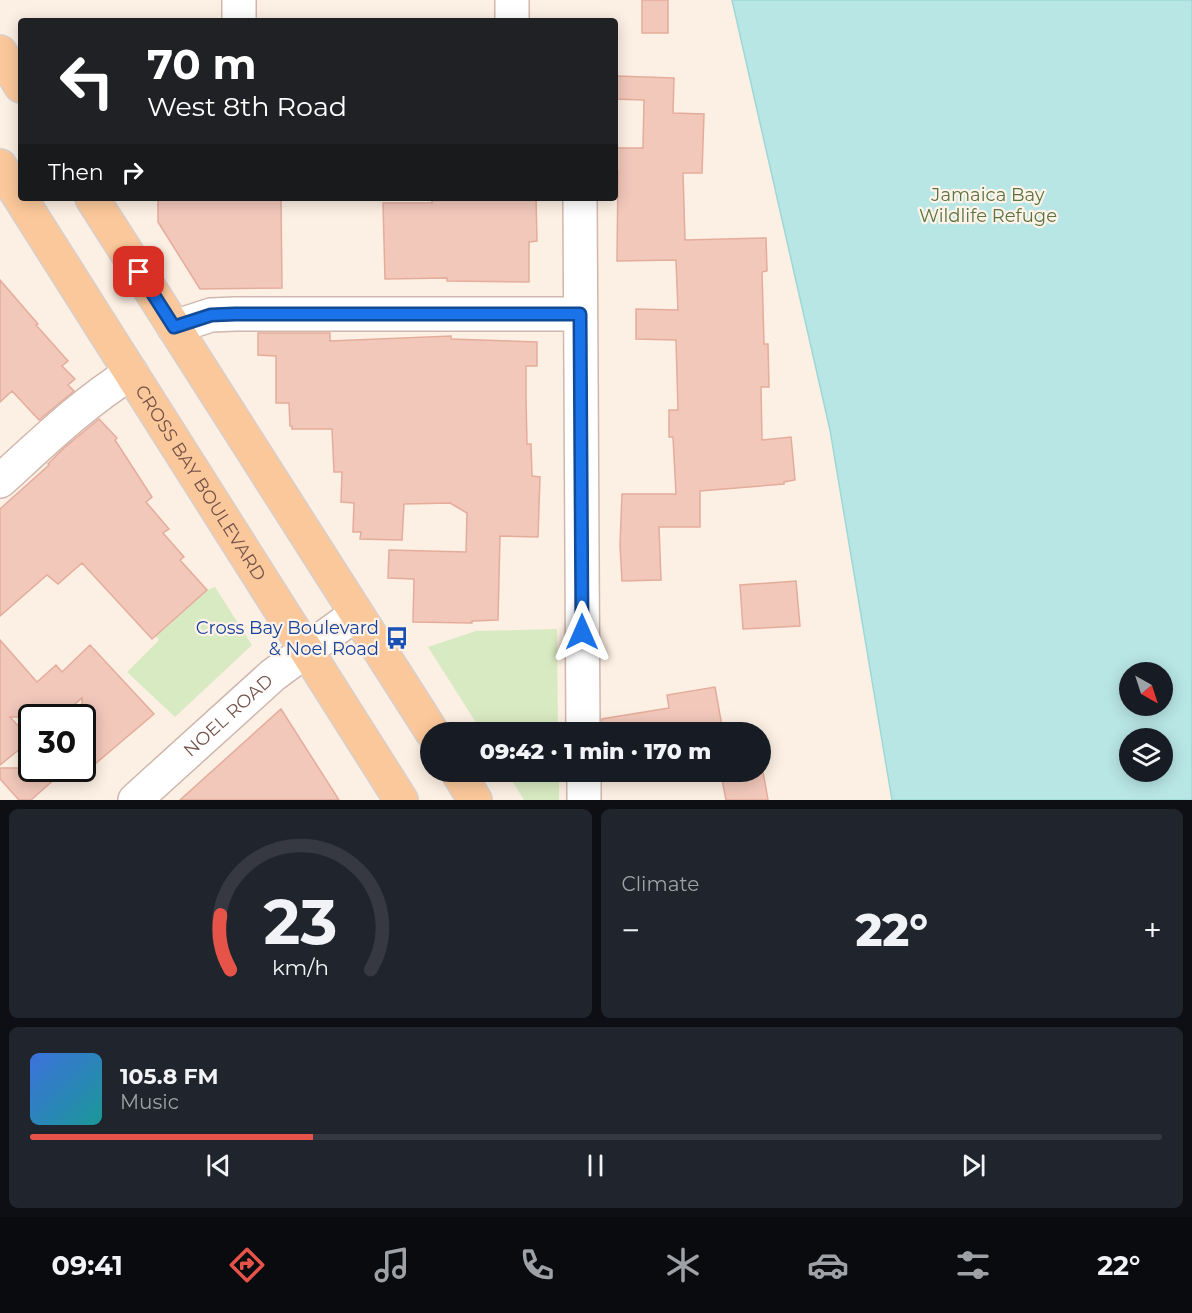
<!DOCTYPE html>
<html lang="en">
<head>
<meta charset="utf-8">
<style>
  :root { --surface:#171b24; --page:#20242c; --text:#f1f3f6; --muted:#9ea1a6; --line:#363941; --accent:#e65348 }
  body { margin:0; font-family:Montserrat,sans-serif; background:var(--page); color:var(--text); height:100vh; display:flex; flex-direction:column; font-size:22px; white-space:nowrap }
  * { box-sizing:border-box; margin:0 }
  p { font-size:20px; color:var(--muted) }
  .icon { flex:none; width:33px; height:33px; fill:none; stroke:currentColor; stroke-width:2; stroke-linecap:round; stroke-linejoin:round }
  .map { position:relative; height:800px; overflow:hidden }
  .panel { display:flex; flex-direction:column; gap:9px; padding:9px; background:#0d0f14; flex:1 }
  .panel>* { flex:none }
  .hud { position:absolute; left:18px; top:18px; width:600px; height:183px; border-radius:6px; box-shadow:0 3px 15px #0003; background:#202124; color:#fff; overflow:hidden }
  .needle { width:39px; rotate:141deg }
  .controls { position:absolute; left:1119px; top:662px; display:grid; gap:12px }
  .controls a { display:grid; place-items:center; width:54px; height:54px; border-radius:50%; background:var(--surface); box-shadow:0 3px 15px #0003; font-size:30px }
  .speed { position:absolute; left:18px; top:704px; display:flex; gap:12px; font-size:30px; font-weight:700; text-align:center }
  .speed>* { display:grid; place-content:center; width:78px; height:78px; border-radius:50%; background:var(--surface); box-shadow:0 3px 15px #0003; line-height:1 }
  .speed .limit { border:3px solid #111; border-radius:9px; background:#fff; color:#111 }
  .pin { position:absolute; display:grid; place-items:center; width:51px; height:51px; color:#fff; margin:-26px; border-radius:12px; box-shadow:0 3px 9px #0006 }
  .me { position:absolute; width:66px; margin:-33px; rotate:0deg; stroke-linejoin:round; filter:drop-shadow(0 0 4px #0008) }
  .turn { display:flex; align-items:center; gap:21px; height:126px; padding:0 30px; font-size:27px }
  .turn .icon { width:78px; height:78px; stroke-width:2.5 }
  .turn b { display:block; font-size:42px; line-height:51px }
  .then { display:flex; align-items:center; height:57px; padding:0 30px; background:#0003; gap:12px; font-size:22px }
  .big { font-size:45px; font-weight:800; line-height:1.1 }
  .panel .card { flex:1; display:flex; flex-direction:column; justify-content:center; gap:9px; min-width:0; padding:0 21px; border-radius:9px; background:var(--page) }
  .panel .dial { align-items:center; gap:0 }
  .dial svg { height:156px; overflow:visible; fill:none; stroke:var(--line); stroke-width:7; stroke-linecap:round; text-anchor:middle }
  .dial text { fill:var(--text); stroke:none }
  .song { display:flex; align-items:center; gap:18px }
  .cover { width:72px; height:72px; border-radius:9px; background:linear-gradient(135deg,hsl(220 70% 55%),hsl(180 70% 35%)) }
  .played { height:6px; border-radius:3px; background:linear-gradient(90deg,var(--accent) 25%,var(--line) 25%) }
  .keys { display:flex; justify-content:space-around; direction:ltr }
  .heat { display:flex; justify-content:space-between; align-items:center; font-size:33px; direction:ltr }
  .panel .tiles { flex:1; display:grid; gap:9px; grid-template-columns:1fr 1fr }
  .card:last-child { grid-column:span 2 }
  .trip { position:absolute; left:420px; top:722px; width:351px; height:60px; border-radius:30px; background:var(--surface); box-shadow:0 3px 15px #0003; font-weight:800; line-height:60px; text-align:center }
  .menu { display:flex; height:96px; justify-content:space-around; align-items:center; background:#090b0e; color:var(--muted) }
  .menu .icon { width:42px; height:42px }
  .menu .current { color:var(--accent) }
  .menu b { font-size:27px; color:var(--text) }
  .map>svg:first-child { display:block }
  .green { fill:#d8eac2 }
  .water { fill:#b8e6e5; stroke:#9ed7d7; stroke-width:1.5; fill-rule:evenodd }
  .building { fill:#f2c8bb; stroke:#e4ac9b; stroke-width:1.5 }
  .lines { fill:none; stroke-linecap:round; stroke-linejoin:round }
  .minor-casing { stroke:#d0b7ad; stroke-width:36 }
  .primary-casing { stroke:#d8cfcc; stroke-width:36 }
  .minor { stroke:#fff; stroke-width:33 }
  .primary { stroke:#fbc89b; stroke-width:33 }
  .route-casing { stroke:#114b97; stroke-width:15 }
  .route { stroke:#1a73e8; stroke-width:10 }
  .labels { text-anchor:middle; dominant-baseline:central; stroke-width:4.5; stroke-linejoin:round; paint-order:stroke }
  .park-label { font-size:18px; fill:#57743e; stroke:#fff3e9 }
  .street-label { font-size:18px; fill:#745249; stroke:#fff3e9 }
  .transit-label { font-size:18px; fill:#164399; stroke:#fff3e9; text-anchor:end }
</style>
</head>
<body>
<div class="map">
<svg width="1192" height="800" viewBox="0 0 1192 800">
  <rect width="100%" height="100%" fill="#fcefe3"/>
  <path class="green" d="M215 587 252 645 175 717 127 672 159 640 156 636 207 590Z
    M557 629 558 732H482L428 647 476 631Z
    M506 771H559V800H524Z"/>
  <path class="water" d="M732 0H1192V800H892L830 430ZM1130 672H1162V705H1130ZM1130 738H1162V771H1130Z"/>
  <path class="building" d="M642 0H668V33H642Z
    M615 76 674 78 673 113 704 114 702 173H683L685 240 766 238 767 271 762 272 764 344H768L769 387H761L762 440 791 437 793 458 795 480 784 482V484L700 491V527H659L661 580 622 581 620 545 622 494H676L673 437H669V410H678L676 340 636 339V309L678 310 676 260 617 261 618 171H615V148H643L644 100 615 99Z
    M158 198H281L282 288 200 289 158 222Z
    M432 198H536L537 241 529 242V282L447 281V278L385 279 383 203H432Z
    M0 280 38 324 36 325 68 361 62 366 75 379 68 385 74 391 39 420 12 391 0 402Z
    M258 333H330V341L451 336V339L537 342V366H526V398L527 444H531L532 476 540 477 538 537 500 536 498 620 472 621V623L413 622 414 579 388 578 389 550 466 552 467 513 450 503 404 504 402 540 360 539 361 532H353L354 503 341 502 342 472H334L332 429H292V426H290L289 403H276V356L258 355Z
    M99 419 117 438 115 440 152 497 146 502 169 529 163 533 184 557 180 560 207 590 152 639 82 563 58 584 47 575 0 616V509L49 465 48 464 64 448Z
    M796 581 800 626 743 629 740 585Z
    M0 640 37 682 56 665 62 672 90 645 154 714 82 775V698L60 717H10L31 740 0 765Z
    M715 687 723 732H602V719L669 708 667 695Z
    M281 709 339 800H180Z
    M760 766H762L768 800H726L721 774 735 771H760Z
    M0 768H67L31 800H19L0 779Z"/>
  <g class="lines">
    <g class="minor-casing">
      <g id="minor">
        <path d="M239 21V0"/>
        <path d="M512 21V0"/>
        <path d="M580 198 583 732"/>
        <path d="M174 327 211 315 235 314H580"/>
        <path d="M0 481C42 443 83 403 131 373"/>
        <path d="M584 771V800"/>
        <path id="s1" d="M135 800 273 675 356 614"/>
      </g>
    </g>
    <g class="primary-casing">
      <g id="primary">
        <path d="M0 52 21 86"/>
        <path id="s2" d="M0 166 401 800"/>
        <path d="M92 198 432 732"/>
        <path d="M457 771 475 800"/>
      </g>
    </g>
    <use href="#minor" class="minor"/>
    <use href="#primary" class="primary"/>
  </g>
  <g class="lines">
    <g class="route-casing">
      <path id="route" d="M139 272 174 327 211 315 235 314H580L582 632"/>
    </g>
    <use href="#route" class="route"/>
  </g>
  <defs>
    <g id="bus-bare" transform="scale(1.8)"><path d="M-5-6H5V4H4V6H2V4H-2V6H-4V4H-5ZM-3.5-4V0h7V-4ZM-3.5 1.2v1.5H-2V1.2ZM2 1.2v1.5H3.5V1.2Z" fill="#1a4fb4" stroke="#fff3e9" stroke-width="2.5" paint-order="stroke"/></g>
  </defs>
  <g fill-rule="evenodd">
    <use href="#bus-bare" x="397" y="638"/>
  </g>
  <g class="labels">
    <g class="park-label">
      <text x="988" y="195">Jamaica Bay<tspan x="988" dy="21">Wildlife Refuge</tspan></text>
    </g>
    <g class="street-label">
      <text stroke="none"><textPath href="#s2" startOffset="375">CROSS BAY BOULEVARD</textPath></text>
      <text stroke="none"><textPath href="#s1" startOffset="126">NOEL ROAD</textPath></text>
    </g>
    <g class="transit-label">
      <text x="379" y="628">Cross Bay Boulevard<tspan x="379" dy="21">&amp; Noel Road</tspan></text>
    </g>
  </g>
</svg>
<div class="controls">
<a><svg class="needle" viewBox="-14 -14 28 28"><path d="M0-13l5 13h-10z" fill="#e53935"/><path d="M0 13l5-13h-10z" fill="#9ea1a6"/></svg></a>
<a><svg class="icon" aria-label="layers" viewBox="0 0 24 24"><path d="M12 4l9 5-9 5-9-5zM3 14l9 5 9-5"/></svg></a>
</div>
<div class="speed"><div class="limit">30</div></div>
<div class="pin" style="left:139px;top:272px;background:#d93025"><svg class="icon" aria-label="arrive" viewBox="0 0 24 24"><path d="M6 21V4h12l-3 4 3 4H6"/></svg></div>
<svg class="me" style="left:582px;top:632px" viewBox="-20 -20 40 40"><path d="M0-17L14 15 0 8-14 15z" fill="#1a73e8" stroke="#fff" stroke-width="4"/></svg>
<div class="trip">09:42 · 1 min · 170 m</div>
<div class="hud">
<div class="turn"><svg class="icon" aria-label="left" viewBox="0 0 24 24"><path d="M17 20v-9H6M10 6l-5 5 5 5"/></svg><div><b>70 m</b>West 8th Road</div></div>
<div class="then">Then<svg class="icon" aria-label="right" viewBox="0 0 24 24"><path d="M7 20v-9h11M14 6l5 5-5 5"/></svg></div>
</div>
</div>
<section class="panel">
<div class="tiles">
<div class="card dial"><svg viewBox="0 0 100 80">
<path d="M14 69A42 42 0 1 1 86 69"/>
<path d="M14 69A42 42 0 0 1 9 41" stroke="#e65348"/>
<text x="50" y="56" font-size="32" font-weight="700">23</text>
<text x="50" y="72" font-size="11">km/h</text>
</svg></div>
<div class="card"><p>Climate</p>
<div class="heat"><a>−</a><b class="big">22°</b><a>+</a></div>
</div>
<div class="card">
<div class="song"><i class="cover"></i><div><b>105.8 FM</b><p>Music</p></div></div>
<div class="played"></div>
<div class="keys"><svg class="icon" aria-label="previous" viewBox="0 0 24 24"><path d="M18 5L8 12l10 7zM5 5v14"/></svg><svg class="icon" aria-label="pause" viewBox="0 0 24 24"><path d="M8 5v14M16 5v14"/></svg><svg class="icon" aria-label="next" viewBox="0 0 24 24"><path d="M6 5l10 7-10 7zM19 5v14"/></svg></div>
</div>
</div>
</section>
<nav class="menu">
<b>09:41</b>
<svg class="icon current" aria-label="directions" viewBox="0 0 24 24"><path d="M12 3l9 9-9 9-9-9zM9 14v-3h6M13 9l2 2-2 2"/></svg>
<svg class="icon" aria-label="music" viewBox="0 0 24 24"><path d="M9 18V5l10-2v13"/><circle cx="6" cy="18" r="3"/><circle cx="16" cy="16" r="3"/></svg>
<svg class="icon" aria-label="phone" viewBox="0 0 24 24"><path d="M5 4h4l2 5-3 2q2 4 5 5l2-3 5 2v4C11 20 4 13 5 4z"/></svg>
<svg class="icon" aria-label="climate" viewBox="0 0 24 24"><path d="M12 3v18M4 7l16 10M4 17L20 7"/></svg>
<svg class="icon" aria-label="car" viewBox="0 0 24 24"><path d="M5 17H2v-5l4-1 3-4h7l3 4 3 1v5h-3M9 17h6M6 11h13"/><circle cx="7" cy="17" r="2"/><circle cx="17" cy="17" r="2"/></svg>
<svg class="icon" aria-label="filters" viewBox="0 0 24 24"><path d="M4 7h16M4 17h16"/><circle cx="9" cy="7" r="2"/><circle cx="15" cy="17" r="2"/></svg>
<b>22°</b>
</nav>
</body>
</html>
